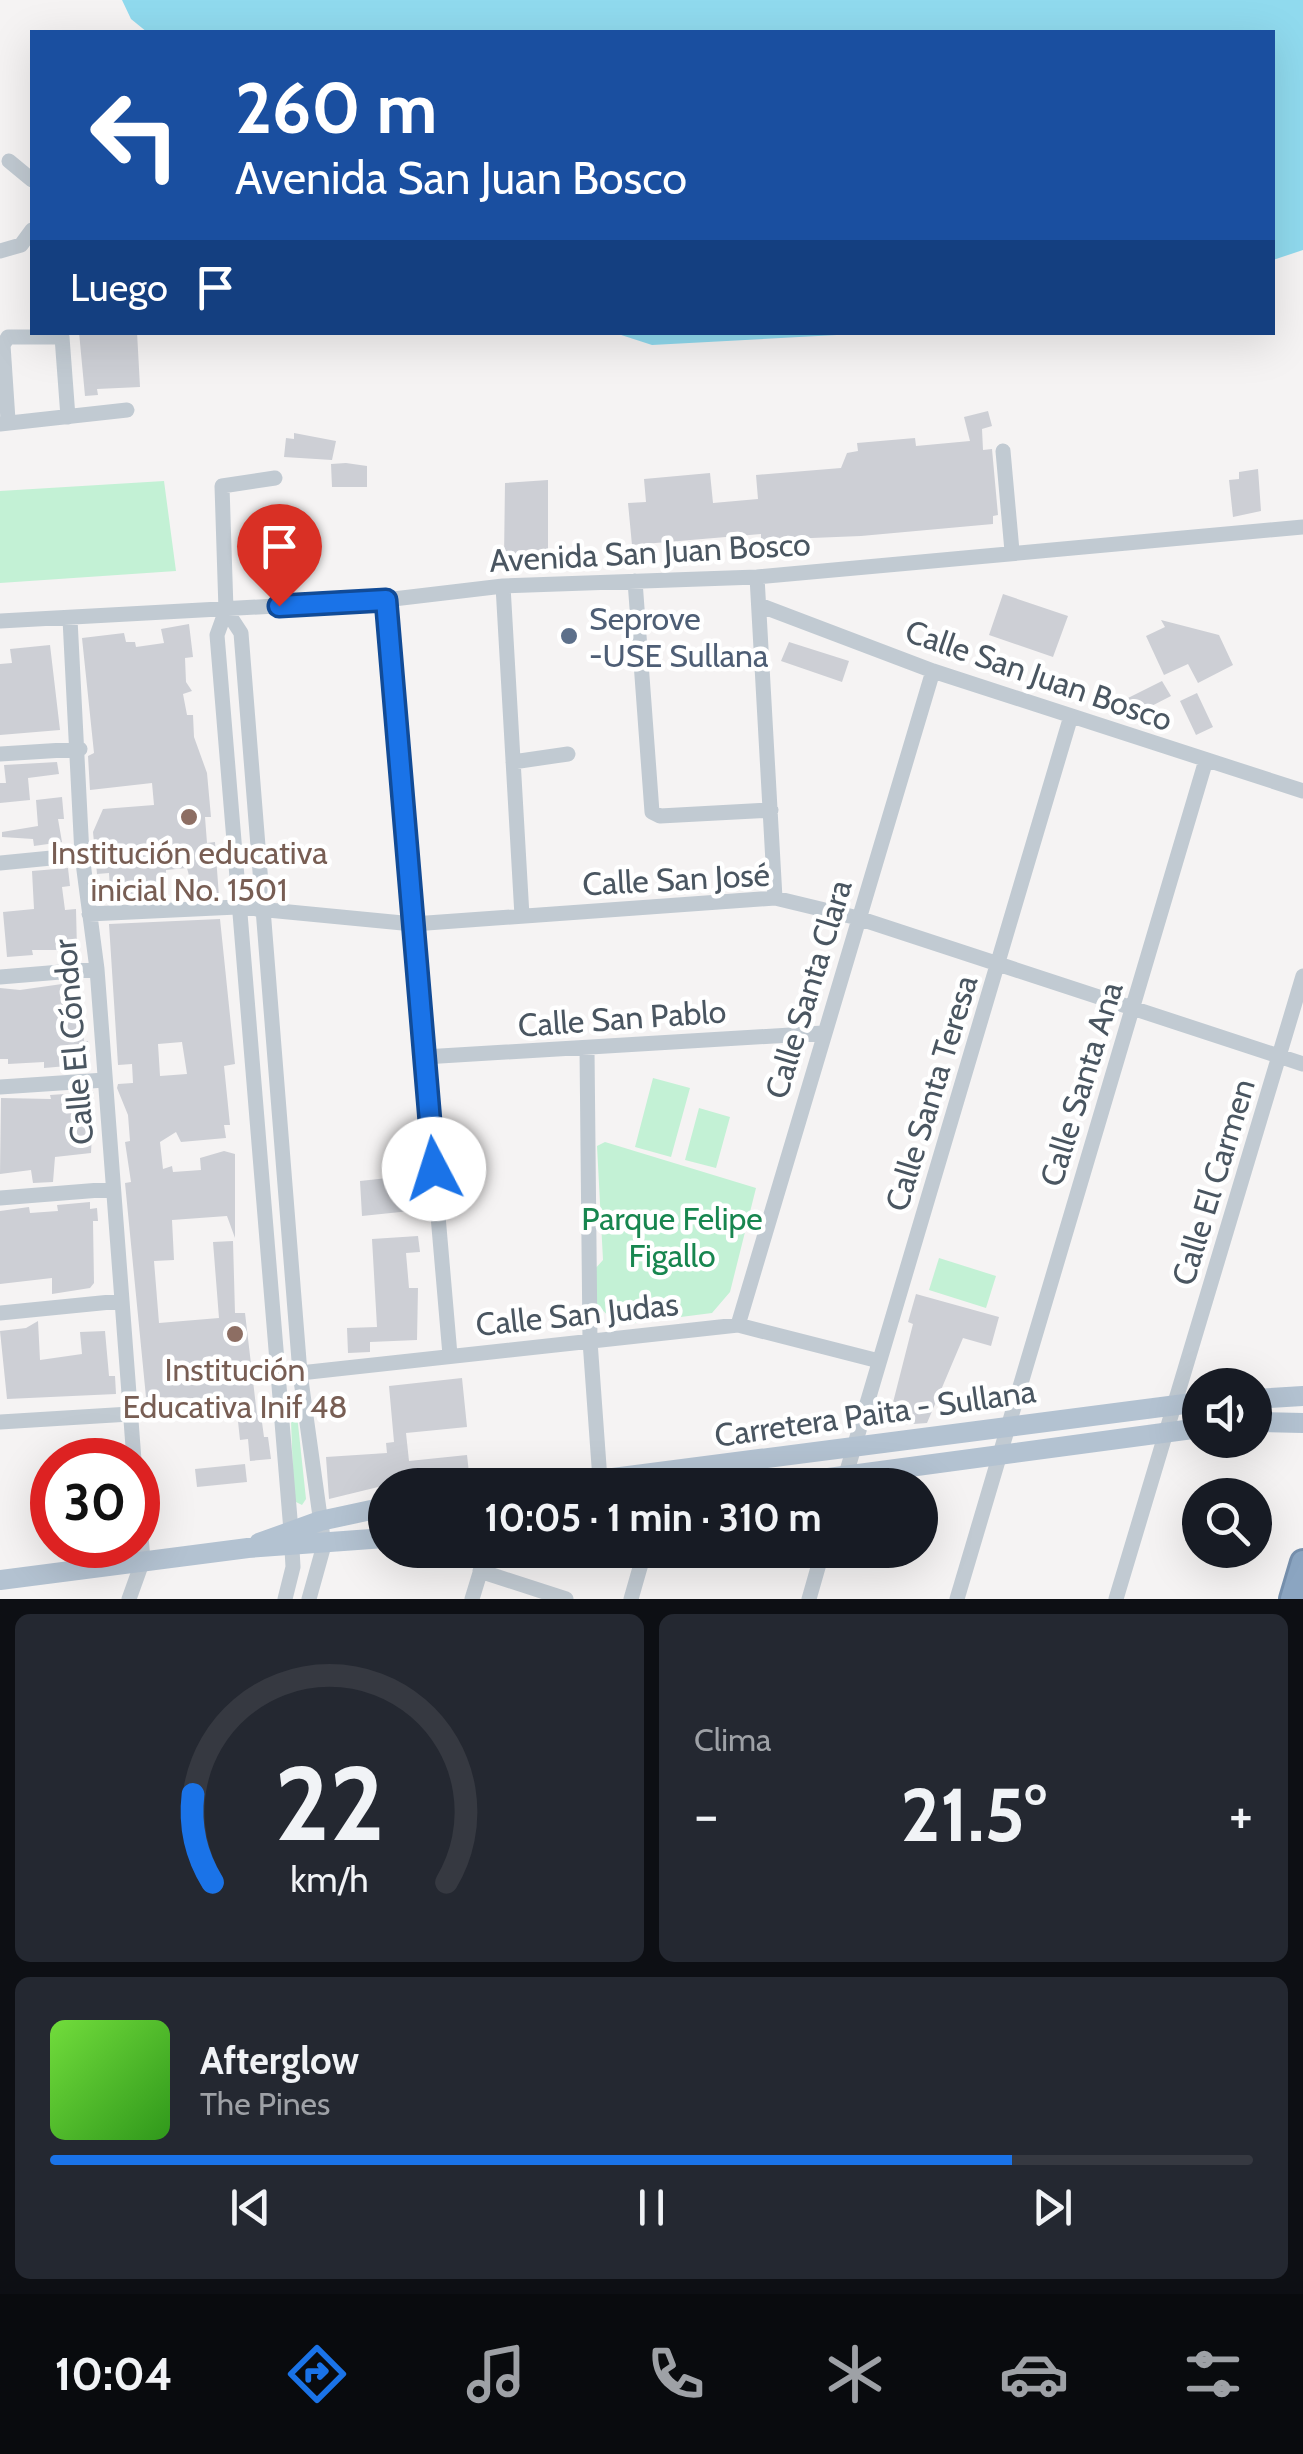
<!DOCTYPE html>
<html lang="es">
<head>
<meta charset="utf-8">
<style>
  :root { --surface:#171b24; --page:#242831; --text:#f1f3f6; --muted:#9ea1a6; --line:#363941; --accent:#1a73e8 }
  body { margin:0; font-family:Cabin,sans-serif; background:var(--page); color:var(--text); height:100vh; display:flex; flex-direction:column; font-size:38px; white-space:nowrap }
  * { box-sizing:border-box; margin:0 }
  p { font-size:32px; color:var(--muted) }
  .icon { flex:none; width:55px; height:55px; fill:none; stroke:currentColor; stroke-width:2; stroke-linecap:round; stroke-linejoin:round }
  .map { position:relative; height:1599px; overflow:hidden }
  .panel { display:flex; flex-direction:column; gap:15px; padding:15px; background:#0d0f14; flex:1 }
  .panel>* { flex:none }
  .banner { position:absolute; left:30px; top:30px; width:1245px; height:305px; border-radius:0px; box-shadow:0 10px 40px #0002; background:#1a4fa0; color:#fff; overflow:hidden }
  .tools { position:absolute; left:1182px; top:1368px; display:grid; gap:20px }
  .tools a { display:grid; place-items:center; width:90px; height:90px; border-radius:50%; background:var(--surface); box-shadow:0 10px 40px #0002; font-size:50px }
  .speed { position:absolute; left:30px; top:1438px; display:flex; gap:20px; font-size:50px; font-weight:700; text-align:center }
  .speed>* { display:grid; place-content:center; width:130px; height:130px; border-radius:50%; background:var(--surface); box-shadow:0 10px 40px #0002; line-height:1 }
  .speed .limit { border:15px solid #d22; background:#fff; color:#111 }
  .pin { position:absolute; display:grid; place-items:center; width:85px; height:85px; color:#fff; margin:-102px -42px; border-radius:50% 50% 50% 0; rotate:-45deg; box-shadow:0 0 10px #0007 }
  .pin .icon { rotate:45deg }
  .me { position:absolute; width:110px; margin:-55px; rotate:355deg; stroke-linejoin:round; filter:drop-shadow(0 0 8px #0008) }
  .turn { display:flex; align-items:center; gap:35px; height:210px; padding:0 40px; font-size:45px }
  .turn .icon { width:130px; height:130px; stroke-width:2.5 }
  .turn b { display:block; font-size:70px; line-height:85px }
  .then { display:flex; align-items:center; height:95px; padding:0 40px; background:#0003; gap:20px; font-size:38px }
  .big { font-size:75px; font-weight:700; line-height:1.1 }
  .panel .card { flex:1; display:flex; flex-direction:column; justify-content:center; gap:15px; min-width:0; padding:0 35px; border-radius:15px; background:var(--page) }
  .panel .dial { align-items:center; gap:0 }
  .dial svg { height:260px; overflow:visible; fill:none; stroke:var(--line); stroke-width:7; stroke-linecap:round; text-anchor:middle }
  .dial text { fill:var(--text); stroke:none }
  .song { display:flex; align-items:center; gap:30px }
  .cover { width:120px; height:120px; border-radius:15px; background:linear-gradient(135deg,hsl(100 70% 55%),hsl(110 70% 35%)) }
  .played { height:10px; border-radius:5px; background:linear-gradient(90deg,var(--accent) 80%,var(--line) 80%) }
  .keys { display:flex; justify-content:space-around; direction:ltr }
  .heat { display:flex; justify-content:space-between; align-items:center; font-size:55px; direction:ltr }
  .panel .tiles { flex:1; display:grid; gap:15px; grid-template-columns:1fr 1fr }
  .card:last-child { grid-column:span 2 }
  .trip { position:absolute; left:368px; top:1468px; width:570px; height:100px; border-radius:50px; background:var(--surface); box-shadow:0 10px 40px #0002; font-weight:700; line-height:100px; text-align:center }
  .menu { display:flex; height:160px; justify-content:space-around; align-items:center; background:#090b0e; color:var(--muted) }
  .menu .icon { width:70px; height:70px }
  .menu .on { color:var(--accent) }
  .menu b { font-size:45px; color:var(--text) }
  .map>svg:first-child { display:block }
  .green { fill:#c3f1d5 }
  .water { fill:#90daee }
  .building { fill:#cdcfd5; fill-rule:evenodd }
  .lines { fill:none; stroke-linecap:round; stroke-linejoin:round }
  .highway-casing { stroke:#7690ad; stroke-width:28 }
  .minor { stroke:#c1cad2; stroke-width:15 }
  .major { stroke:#b3c2d1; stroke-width:20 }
  .highway { stroke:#8ba5c1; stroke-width:22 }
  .route-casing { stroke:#114b97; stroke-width:25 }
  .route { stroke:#1a73e8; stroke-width:18 }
  .service-dot { fill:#5c6f8a; stroke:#fff; stroke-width:4 }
  .education-dot { fill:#8d6e63; stroke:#fff; stroke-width:4 }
  .labels { text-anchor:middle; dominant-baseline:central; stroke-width:9; stroke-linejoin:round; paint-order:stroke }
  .street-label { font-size:32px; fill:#4a5661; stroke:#fff }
  .service-label { font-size:32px; fill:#4e5e75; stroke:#fff; text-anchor:start }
  .education-label { font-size:32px; fill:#785e54; stroke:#fff }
  .park-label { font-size:32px; fill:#17864f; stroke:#fff }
</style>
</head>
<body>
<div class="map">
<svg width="1303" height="1599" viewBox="0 0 1303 1599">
  <rect width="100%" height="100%" fill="#f5f3f3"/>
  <path class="green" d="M164 481 176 571 0 583V491Z
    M653 1078 690 1088 671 1157 635 1147Z
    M699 1108 730 1117 716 1168 685 1160Z
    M605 1142 756 1188 730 1292 712 1313 618 1325 595 1303 594 1270 603 1260 597 1146Z
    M939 1258 996 1276 986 1308 929 1290Z
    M290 1394 295 1396 306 1499 302 1505 294 1501Z"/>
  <path class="water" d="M122 0H1303V250L1273 260 1272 32H147L131 19Z
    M615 333H874L652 345Z"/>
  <path class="building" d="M79 332H137L140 387 97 389 98 395 85 396Z
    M988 411 992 426 982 429 983 450 992 449 998 515 993 516V524L861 536 761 540V534L632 545 628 503 646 502 644 479 710 473 713 503 758 499 756 475 841 468 847 453 858 451 857 443 915 438 916 446 970 441 964 417Z
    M294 433 336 441 332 460 284 457 286 438 294 439Z
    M346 463 367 466V487H332L331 464Z
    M1258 469 1261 511 1233 517 1229 480 1239 479V472Z
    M548 480V556L504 558 505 483Z
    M1003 594 1068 616 1053 657 989 635Z
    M1161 620 1219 635 1233 665 1198 683 1188 664 1164 675 1146 636 1165 627Z
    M189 624 193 657 185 658 186 682 192 691 183 694 187 715H193L194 737 207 773 211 817H205L207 843 215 842 219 897 195 898 187 868 166 870 165 896 123 901 121 891 110 889 109 873 97 874 93 832 103 809 154 805 152 783 90 790 88 756 94 753 82 638 124 633 126 642H135L136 647 164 643 161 629Z
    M789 642 849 661 842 682 781 661Z
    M50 645 60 730 0 735V664L12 663 10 649Z
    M1162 681 1171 696 1136 714 1128 698Z
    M1197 693 1213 727 1196 735 1180 701Z
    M57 762 59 774 28 778 30 800 0 803V783H6L4 765Z
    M62 797 64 819H58L62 842 34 846 33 839 2 837V832L38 826 36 800Z
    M68 868 70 886 62 887 65 910 76 909 77 950H32L33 955 7 957 3 912 34 909 32 871Z
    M220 919 235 1064 224 1066 230 1125H224L226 1138 181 1142 176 1132 160 1142 163 1169 172 1166 173 1172 201 1170 200 1158 224 1151 235 1154V1238L227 1216 172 1220 174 1260 154 1261 159 1323 219 1318 213 1242 233 1241 235 1313H245L257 1415H261L264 1437H268L271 1459 250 1461 248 1439 240 1440 237 1412 203 1417 194 1413 192 1398 146 1397 125 1183 131 1182 125 1142 130 1141 128 1115 117 1088 118 1084 133 1083 132 1064 118 1065 109 924ZM182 1042 187 1074 160 1076 158 1044Z
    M76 982V992H72L86 1014 82 1015 84 1041H88L91 1064 44 1068V1062L8 1064V1059H0V988L20 990Z
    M94 1092 91 1153 55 1157 53 1182 33 1183 31 1170 0 1174 1 1098 51 1099 50 1095Z
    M406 1176 410 1211 362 1216 360 1181Z
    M90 1202V1209L97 1208 98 1221H93L94 1283 90 1288 52 1294V1278L0 1284V1211L29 1207 30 1213 58 1211 57 1205Z
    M418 1236 420 1252 406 1253 409 1288H418L417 1340 370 1342V1352L348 1353 347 1328 377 1327 372 1239Z
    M916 1294 999 1317 991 1346 963 1338 927 1423 887 1426 913 1324 908 1322Z
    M38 1321 40 1360 82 1354 80 1332 105 1331 109 1376H115L116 1394 7 1399 0 1331 26 1328Z
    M462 1378 467 1427 406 1433 409 1461 467 1455 469 1473 411 1479 329 1499 326 1457 387 1453 386 1443 394 1442 389 1386Z
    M245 1464 247 1482 197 1487 195 1469Z"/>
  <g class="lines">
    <g class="highway-casing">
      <path id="highway" d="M1292 1599 1303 1562"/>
    </g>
    <path class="minor" d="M9 161 32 180
      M0 251 21 245 32 230
      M8 420 3 345 8 337H62L68 417
      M0 424 127 410
      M1003 451 1012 551
      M275 478 222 486 226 610 217 635 291 1531 293 1567 285 1599
      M757 577 775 898
      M635 581 652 812 660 816 771 810
      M503 586 522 916
      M385 600 450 1355
      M759 605 933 671 1303 791
      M226 610 241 633 300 1373 324 1545 309 1599
      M70 619 82 855 97 969 134 1460
      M0 621 385 600 503 586 757 577 1303 527
      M0 754 80 749
      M513 762 568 754
      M0 863 82 855
      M89 914 237 907 413 924 775 898 858 918 1303 1064
      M0 977 97 969
      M587 1049 590 1341 600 1480
      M424 1057 823 1033
      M0 1087 105 1080
      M0 1198 113 1189
      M0 1313 121 1301
      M738 1325 933 671
      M291 1374 738 1325 879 1361
      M0 1422 130 1414
      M844 1481 1071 716
      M480 1571 566 1599
      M129 1599 143 1560 138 1500
      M472 1599 487 1550
      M631 1599 645 1550
      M809 1599 823 1550
      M957 1599 1206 760
      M1116 1599 1303 976"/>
    <path class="major" d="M1255 1399 1303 1396
      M1255 1422 1303 1423
      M559 1485 1200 1402
      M776 1485 1200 1428
      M259 1543 320 1521 385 1507
      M0 1580 248 1548 385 1538"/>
    <use href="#highway" class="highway"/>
  </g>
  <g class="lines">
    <g class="route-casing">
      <path id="route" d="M279 606 386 600 434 1169"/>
    </g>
    <use href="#route" class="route"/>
  </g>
  <circle class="service-dot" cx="569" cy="636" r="10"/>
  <g class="education-dot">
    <circle cx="189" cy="817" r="10"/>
    <circle cx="235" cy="1334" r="10"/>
  </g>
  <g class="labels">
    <g class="street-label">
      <text transform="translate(650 552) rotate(-3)">Avenida San Juan Bosco</text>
      <text transform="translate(1039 675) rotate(19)">Calle San Juan Bosco</text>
      <text transform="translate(676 879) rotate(-3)">Calle San José</text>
      <text transform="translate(808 989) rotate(-73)">Calle Santa Clara</text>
      <text transform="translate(622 1018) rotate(-4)">Calle San Pablo</text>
      <text transform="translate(73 1042) rotate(-95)">Calle El Cóndor</text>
      <text transform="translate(1081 1084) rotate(-73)">Calle Santa Ana</text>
      <text transform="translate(931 1093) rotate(-73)">Calle Santa Teresa</text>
      <text transform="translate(1213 1182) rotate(-73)">Calle El Carmen</text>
      <text transform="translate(577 1314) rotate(-6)">Calle San Judas</text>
      <text transform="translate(875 1413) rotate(-8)">Carretera Paita - Sullana</text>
    </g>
    <g class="service-label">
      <text x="589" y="618">Seprove<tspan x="589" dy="37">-USE Sullana</tspan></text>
    </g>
    <g class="education-label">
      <text x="189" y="852">Institución educativa<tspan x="189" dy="37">inicial No. 1501</tspan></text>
      <text x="235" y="1369">Institución<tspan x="235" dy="37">Educativa Inif 48</tspan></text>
    </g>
    <g class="park-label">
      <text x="672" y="1218">Parque Felipe<tspan x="672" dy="37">Figallo</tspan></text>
    </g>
  </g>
</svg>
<div class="tools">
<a><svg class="icon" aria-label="sound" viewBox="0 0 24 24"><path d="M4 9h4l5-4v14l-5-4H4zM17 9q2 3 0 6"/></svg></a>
<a><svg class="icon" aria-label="search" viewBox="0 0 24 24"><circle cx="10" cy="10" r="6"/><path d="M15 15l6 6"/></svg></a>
</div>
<div class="speed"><div class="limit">30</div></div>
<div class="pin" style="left:279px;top:606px;background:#d93025"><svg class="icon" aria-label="arrive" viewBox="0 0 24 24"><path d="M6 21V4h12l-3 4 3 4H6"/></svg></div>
<svg class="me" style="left:434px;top:1169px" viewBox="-20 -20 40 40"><circle r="19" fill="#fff"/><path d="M0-13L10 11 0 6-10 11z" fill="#1a73e8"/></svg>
<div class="trip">10:05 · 1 min · 310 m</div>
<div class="banner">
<div class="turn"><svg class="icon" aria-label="left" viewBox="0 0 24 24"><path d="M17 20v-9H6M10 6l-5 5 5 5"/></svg><div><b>260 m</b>Avenida San Juan Bosco</div></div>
<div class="then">Luego<svg class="icon" aria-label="arrive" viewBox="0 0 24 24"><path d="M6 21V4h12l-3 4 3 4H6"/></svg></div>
</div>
</div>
<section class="panel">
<div class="tiles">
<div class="card dial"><svg viewBox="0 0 100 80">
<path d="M14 69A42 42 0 1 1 86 69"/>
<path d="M14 69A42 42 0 0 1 8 42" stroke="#1a73e8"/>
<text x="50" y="56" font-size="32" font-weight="700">22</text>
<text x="50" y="72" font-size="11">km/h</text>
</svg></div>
<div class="card"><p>Clima</p>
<div class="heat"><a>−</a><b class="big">21.5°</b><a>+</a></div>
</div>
<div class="card">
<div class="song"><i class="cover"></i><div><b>Afterglow</b><p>The Pines</p></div></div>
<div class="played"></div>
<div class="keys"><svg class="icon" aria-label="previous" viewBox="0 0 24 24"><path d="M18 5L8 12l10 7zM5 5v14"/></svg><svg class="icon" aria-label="pause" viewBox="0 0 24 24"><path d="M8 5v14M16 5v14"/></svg><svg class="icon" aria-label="next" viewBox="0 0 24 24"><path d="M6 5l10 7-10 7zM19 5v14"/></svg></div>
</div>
</div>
</section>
<nav class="menu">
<b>10:04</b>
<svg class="icon on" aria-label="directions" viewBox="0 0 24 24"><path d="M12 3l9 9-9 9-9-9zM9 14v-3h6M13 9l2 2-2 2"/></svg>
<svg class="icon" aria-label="music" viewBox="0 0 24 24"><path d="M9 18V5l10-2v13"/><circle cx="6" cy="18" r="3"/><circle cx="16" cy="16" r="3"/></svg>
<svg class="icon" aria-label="phone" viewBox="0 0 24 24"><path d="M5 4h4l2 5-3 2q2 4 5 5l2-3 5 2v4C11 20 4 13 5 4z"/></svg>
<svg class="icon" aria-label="climate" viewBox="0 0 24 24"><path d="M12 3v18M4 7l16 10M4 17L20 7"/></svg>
<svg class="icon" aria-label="car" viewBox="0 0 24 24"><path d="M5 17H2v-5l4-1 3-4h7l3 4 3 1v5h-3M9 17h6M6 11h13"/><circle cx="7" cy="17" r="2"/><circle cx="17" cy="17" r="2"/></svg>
<svg class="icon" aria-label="filters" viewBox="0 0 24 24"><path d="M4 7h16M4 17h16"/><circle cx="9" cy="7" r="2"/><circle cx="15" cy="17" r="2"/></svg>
</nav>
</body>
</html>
